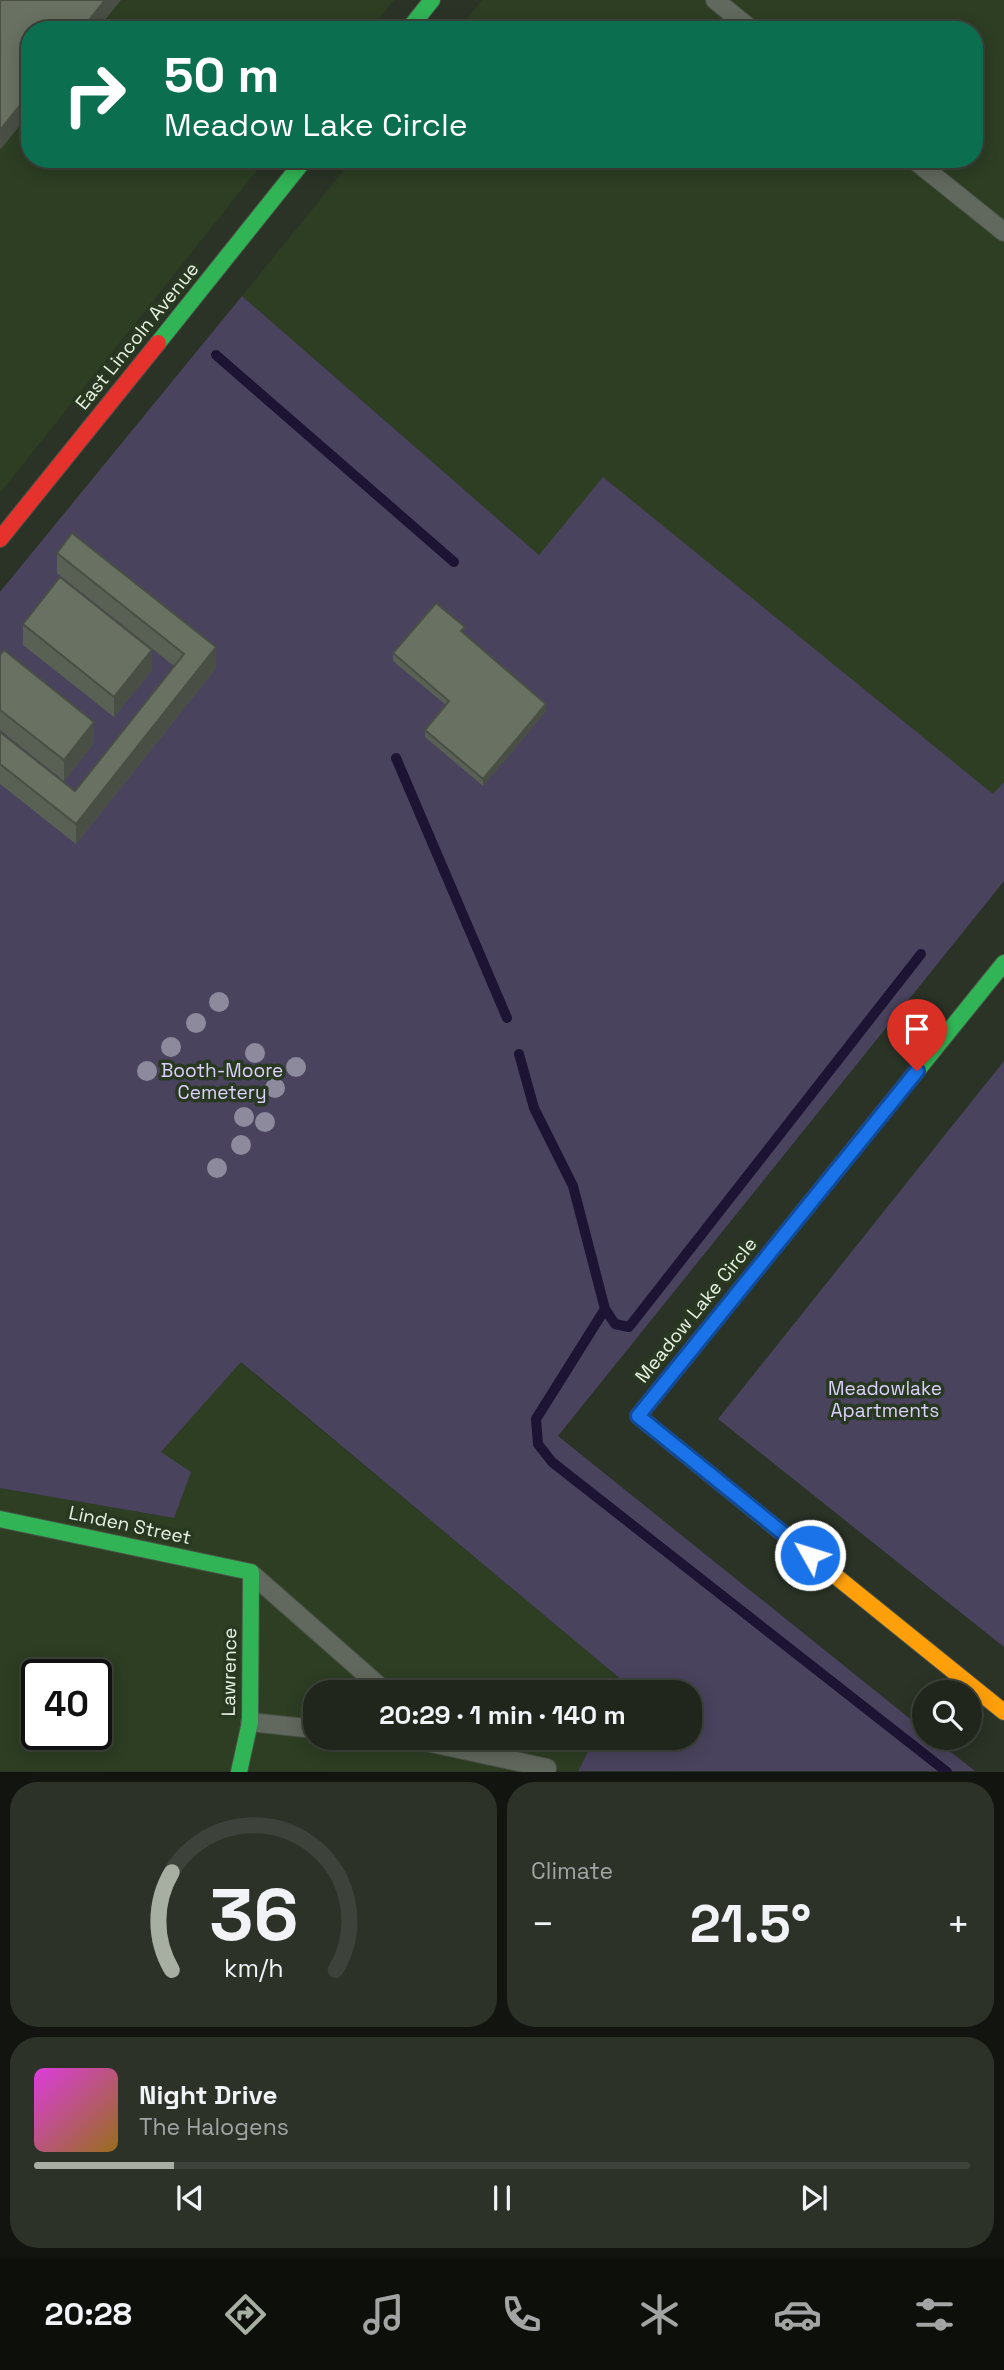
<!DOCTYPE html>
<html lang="en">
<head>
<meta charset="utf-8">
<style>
  :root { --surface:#20261c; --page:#2d3229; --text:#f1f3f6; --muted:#a2a5a3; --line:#3d433b; --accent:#a6afa1 }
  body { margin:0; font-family:"Space Grotesk",sans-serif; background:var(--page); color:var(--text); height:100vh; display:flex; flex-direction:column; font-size:26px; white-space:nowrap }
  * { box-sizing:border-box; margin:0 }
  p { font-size:23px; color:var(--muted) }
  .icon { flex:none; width:38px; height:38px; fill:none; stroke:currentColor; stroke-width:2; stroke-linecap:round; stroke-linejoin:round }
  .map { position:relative; height:1772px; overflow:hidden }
  .details { display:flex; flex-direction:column; gap:10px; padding:10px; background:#12150f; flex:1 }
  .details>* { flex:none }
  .top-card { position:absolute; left:21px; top:21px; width:962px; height:147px; border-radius:28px; box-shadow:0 4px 18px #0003,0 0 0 2px var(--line); background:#0b6e4f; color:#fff; overflow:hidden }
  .tools { position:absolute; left:912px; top:1680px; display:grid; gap:14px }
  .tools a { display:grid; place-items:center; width:70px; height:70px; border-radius:50%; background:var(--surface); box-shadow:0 4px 18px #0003,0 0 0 2px var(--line); font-size:35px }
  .speed { position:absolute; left:21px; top:1659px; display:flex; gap:14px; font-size:35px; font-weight:700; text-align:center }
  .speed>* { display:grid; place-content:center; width:91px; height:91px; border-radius:50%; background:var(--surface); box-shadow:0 4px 18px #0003,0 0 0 2px var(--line); line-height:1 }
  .speed .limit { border:4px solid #111; border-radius:10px; background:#fff; color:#111 }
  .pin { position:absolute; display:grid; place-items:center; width:60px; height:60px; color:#fff; margin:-72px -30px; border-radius:50% 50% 50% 0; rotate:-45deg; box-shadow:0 0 7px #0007 }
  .pin .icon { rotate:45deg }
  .me { position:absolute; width:77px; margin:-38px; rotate:309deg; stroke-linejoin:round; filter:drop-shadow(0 0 5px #0008) }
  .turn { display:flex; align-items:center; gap:24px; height:147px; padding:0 28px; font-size:32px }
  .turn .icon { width:91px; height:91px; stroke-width:2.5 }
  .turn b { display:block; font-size:49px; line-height:60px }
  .big { font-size:52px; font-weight:700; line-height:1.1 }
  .details .tile { flex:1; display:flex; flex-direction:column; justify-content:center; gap:10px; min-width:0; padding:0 24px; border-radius:28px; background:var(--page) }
  .details .dial { align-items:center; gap:0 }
  .dial svg { height:182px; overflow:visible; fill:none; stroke:var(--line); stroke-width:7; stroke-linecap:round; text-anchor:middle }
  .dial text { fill:var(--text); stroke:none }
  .song { display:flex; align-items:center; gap:21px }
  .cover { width:84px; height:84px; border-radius:10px; background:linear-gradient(135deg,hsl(300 70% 55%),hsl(40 70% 35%)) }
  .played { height:7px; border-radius:4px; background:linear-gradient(90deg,var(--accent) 15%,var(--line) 15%) }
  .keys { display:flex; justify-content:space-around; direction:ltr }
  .heat { display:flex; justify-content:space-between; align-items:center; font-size:38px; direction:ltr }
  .details .tiles { flex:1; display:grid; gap:10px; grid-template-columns:1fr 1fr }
  .tile:last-child { grid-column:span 2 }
  .trip { position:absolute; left:303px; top:1680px; width:399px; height:70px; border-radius:28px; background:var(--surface); box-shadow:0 4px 18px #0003,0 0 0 2px var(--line); font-weight:700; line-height:70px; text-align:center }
  .tab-bar { display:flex; height:112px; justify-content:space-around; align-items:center; background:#0d0f0b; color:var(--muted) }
  .tab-bar .icon { width:49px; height:49px }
  .tab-bar .on { color:var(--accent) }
  .tab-bar b { font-size:32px; color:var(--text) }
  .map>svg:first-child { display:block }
  .built { fill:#2d3e23; fill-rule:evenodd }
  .green { fill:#4a435e }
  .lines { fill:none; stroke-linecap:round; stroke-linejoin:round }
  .stream { stroke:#1d1333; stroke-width:10 }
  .lane-casing { stroke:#4a5146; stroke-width:20 }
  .fast-casing { stroke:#4a5146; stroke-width:18 }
  .slow-casing { stroke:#4a5146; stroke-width:18 }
  .jam-casing { stroke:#4a5146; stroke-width:18 }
  .lane { stroke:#61685d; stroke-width:18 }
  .fast { stroke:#30b455; stroke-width:16 }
  .slow { stroke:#ff9f0a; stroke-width:16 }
  .jam { stroke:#e5322d; stroke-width:16 }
  .tree { fill:#8c8a9c }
  .wall { fill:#596154 }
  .shaded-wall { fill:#494f45 }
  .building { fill:#687162; stroke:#494f45; stroke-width:2 }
  .route-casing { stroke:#114b97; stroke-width:18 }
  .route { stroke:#1a73e8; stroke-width:12 }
  .labels { text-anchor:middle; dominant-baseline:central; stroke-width:7; stroke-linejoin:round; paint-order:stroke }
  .street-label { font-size:19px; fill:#e8f2e3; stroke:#293821 }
  .park-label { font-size:19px; fill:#dcd2fd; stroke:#293821 }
</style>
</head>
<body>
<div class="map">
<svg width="1004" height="1772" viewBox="0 0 1004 1772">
  <rect width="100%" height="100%" fill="#2a3326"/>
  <path class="built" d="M0 0H394L370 30H30V159H266L0 493Z
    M482 0H1004V782L994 795 603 478 540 556 242 296 353 159H975V30H458Z
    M240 1362 623 1681 618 1692H315V1738H595L578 1771H0V1488L173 1518 161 1452ZM37 1675H96V1734H37Z"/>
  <path class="green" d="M242 296 539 555 603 477 993 794 1004 782V881L558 1436 924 1730V1738H933L975 1771H578L595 1738H690V1692H618L623 1681 241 1362 161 1452 191 1472 174 1518 0 1488V592Z
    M1004 1061V1647L718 1419Z"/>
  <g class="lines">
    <path class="stream" d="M216 355 454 562
      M396 758 507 1018
      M519 1054 534 1108 573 1186 605 1309 615 1324 629 1327 921 954
      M605 1309 536 1419 538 1444 552 1462 947 1772"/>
    <g class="lane-casing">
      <path id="lane" d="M715 0 752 30
        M913 159 1004 232
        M253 1575 386 1692
        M250 1722 315 1729
        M390 1738 422 1741 547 1768"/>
    </g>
    <g class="fast-casing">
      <path id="fast" d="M408 30 432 0
        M158 343 305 159
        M760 1515 638 1416 1004 963
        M0 1519 251 1572 250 1722 239 1772"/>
    </g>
    <g class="slow-casing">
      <path id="slow" d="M760 1515 1004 1712"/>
    </g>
    <g class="jam-casing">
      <path id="jam" d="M0 539 158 343"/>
    </g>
    <use href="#lane" class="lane"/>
    <use href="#fast" class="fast"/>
    <use href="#slow" class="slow"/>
    <use href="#jam" class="jam"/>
  </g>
  <g class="tree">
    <circle cx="219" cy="1002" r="10"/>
    <circle cx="196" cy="1023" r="10"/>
    <circle cx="171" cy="1047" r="10"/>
    <circle cx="255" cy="1053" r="10"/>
    <circle cx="296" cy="1067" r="10"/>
    <circle cx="147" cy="1071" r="10"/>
    <circle cx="275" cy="1088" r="10"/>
    <circle cx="244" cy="1117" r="10"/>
    <circle cx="265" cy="1122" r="10"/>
    <circle cx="241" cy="1145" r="10"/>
    <circle cx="217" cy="1168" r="10"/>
  </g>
  <path class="wall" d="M57 553 216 668 76 844 0 784V732L75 791 174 666 57 573Z
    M23 624 152 670 114 717 23 645Z
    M464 634 546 711 483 786 425 737V730L446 705 393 661V653Z
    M0 655 94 743 64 781 0 730Z"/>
  <path class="shaded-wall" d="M105 0H121L97 30H81Z
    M30 93V113L0 150V130Z
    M216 647V668L76 844V824Z
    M152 650V670L114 717V697Z
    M546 704V711L483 786V779Z
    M94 722V743L64 781V760Z"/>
  <path class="building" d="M0 0H105L81 30H30V93L0 130Z
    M72 533 216 647 76 824 0 764V732L75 791 184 654 57 553Z
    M60 577 152 650 114 697 23 624Z
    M436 603 465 627 461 631 546 704 483 779 425 730 449 701 393 653Z
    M4 650 94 722 64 760 0 710V655Z"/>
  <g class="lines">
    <g class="route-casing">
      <path id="route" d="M810 1555 638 1416 917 1071"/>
    </g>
    <use href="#route" class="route"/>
  </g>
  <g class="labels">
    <g class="street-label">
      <text transform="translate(137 336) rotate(-51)">East Lincoln Avenue</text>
      <text transform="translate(696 1310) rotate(-51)">Meadow Lake Circle</text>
      <text transform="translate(130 1525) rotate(12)">Linden Street</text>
      <text transform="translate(229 1672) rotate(-89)">Lawrence</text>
    </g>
    <g class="park-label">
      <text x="222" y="1070">Booth-Moore<tspan x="222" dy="22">Cemetery</tspan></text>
      <text x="885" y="1388">Meadowlake<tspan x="885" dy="22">Apartments</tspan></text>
    </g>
  </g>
</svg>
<div class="tools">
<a><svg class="icon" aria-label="search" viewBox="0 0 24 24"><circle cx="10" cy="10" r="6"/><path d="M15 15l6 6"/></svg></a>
</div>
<div class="speed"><div class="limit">40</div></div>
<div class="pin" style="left:917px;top:1071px;background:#d93025"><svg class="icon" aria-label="arrive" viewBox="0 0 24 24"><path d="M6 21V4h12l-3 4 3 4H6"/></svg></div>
<svg class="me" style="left:810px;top:1555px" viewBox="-20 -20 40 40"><circle r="17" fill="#1a73e8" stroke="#fff" stroke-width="3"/><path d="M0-11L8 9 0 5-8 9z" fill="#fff"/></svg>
<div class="trip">20:29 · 1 min · 140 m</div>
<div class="top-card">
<div class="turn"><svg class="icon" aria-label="right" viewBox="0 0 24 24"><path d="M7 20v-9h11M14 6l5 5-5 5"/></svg><div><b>50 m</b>Meadow Lake Circle</div></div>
</div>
</div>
<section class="details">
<div class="tiles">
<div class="tile dial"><svg viewBox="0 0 100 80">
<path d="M14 69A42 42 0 1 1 86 69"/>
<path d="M14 69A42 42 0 0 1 14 26" stroke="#a6afa1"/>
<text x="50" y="56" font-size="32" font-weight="700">36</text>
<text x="50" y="72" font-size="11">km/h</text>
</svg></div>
<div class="tile"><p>Climate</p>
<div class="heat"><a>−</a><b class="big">21.5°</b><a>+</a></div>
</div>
<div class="tile">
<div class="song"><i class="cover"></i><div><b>Night Drive</b><p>The Halogens</p></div></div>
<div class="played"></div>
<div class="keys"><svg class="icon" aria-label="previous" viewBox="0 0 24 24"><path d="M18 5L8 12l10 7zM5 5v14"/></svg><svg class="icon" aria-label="pause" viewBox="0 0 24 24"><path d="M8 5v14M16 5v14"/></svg><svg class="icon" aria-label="next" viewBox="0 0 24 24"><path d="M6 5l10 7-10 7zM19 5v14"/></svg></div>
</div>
</div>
</section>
<nav class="tab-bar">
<b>20:28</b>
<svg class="icon on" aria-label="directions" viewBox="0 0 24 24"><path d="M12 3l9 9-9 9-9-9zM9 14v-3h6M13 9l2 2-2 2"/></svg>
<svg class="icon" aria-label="music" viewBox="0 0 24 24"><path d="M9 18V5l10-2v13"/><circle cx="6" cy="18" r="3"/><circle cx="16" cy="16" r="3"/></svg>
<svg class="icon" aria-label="phone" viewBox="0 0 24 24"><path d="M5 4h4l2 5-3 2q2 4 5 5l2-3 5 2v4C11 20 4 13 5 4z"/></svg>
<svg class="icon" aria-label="climate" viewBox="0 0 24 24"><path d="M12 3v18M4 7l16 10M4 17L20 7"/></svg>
<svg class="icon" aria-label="car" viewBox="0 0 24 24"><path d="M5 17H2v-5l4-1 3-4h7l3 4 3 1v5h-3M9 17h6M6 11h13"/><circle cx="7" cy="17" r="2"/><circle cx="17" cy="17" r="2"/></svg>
<svg class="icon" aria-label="filters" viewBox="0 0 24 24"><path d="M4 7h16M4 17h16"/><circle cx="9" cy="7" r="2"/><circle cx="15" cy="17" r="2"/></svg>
</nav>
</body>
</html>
